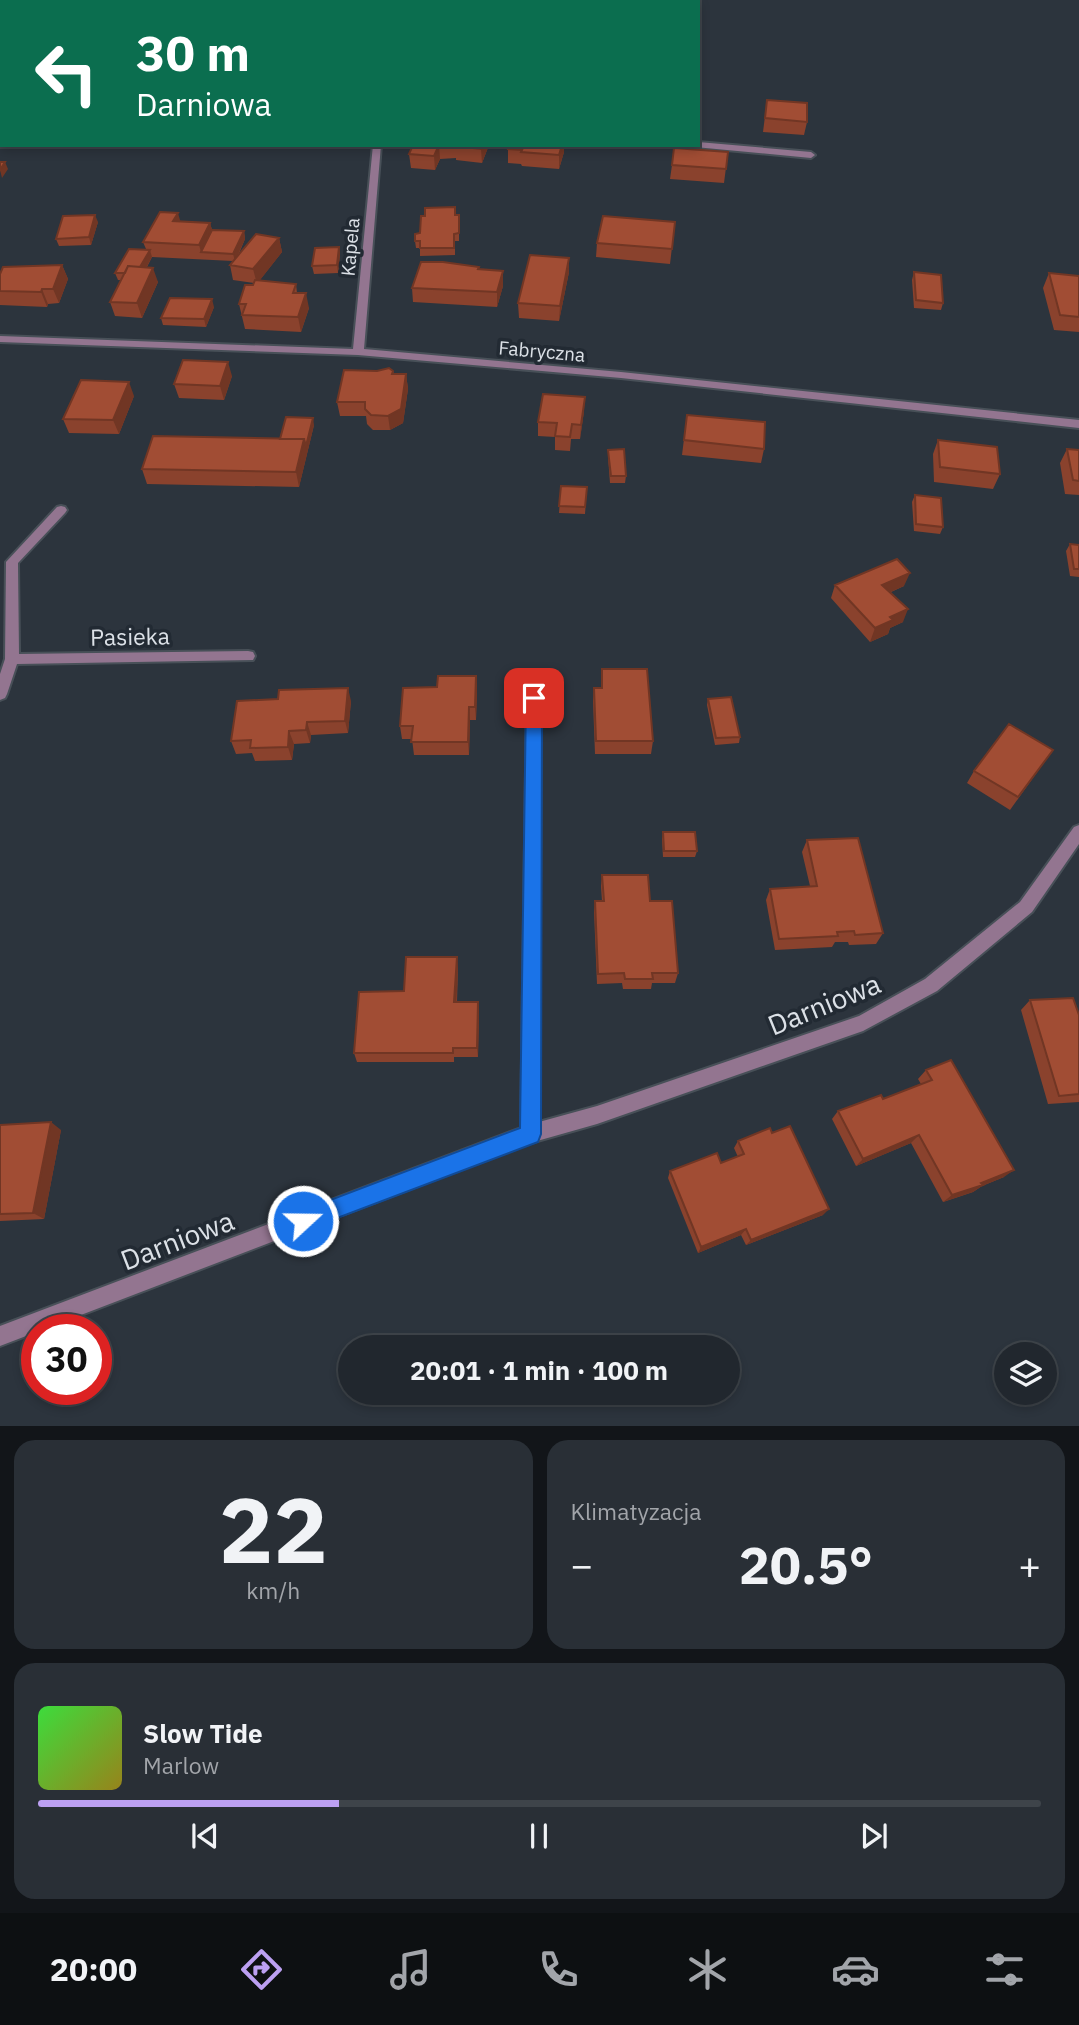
<!DOCTYPE html>
<html lang="pl">
<head>
<meta charset="utf-8">
<style>
  :root { --surface:#21272e; --page:#292f36; --text:#f1f3f6; --muted:#a2a5aa; --line:#3e444a; --accent:#bca0f2 }
  body { margin:0; font-family:"IBM Plex Sans",sans-serif; background:var(--page); color:var(--text); height:100vh; display:flex; flex-direction:column; font-size:26px; white-space:nowrap }
  * { box-sizing:border-box; margin:0 }
  p { font-size:23px; color:var(--muted) }
  .icon { flex:none; width:38px; height:38px; fill:none; stroke:currentColor; stroke-width:2; stroke-linecap:round; stroke-linejoin:round }
  .map { position:relative; height:1426px; overflow:hidden }
  .drawer { display:flex; flex-direction:column; gap:14px; padding:14px; background:#121519; flex:1 }
  .drawer>* { flex:none }
  .banner { position:absolute; left:0px; top:0px; width:700px; height:147px; box-shadow:0 4px 10px #0003,0 0 0 2px var(--line); background:#0b6e4f; color:#fff; overflow:hidden }
  .controls { position:absolute; left:994px; top:1342px; display:grid; gap:14px }
  .controls a { display:grid; place-items:center; width:63px; height:63px; border-radius:50%; background:var(--surface); box-shadow:0 4px 10px #0003,0 0 0 2px var(--line); font-size:35px }
  .speed { position:absolute; left:21px; top:1314px; display:flex; gap:14px; font-size:35px; font-weight:700; text-align:center }
  .speed>* { display:grid; place-content:center; width:91px; height:91px; border-radius:50%; background:var(--surface); box-shadow:0 4px 10px #0003,0 0 0 2px var(--line); line-height:1 }
  .speed .limit { border:10px solid #d22; background:#fff; color:#111 }
  .pin { position:absolute; display:grid; place-items:center; width:60px; height:60px; color:#fff; margin:-30px; border-radius:14px; box-shadow:0 4px 10px #0006 }
  .me { position:absolute; width:77px; margin:-38px; rotate:69deg; stroke-linejoin:round; filter:drop-shadow(0 0 5px #0008) }
  .turn { display:flex; align-items:center; gap:24px; height:147px; padding:0 21px; font-size:32px }
  .turn .icon { width:91px; height:91px; stroke-width:2.5 }
  .turn b { display:block; font-size:49px; line-height:60px }
  .big { font-size:52px; font-weight:700; line-height:1.1 }
  .drawer .widget { flex:1; display:flex; flex-direction:column; justify-content:center; gap:10px; min-width:0; padding:0 24px; border-radius:21px; background:var(--page) }
  .drawer .dial { align-items:center; gap:0 }
  .dial b { font-size:91px; line-height:1 }
  .song { display:flex; align-items:center; gap:21px }
  .cover { width:84px; height:84px; border-radius:10px; background:linear-gradient(135deg,hsl(120 70% 55%),hsl(50 70% 35%)) }
  .played { height:7px; border-radius:4px; background:linear-gradient(90deg,var(--accent) 30%,var(--line) 30%) }
  .keys { display:flex; justify-content:space-around; direction:ltr }
  .heat { display:flex; justify-content:space-between; align-items:center; font-size:38px; direction:ltr }
  .drawer .tiles { flex:1; display:grid; gap:14px; grid-template-columns:1fr 1fr }
  .widget:last-child { grid-column:span 2 }
  .trip { position:absolute; left:338px; top:1335px; width:402px; height:70px; border-radius:35px; background:var(--surface); box-shadow:0 4px 10px #0003,0 0 0 2px var(--line); font-weight:700; line-height:70px; text-align:center }
  .menu { display:flex; height:112px; justify-content:space-around; align-items:center; background:#0d1012; color:var(--muted) }
  .menu .icon { width:49px; height:49px }
  .menu .active { color:var(--accent) }
  .menu b { font-size:32px; color:var(--text) }
  .map>svg:first-child { display:block }
  .lines { fill:none; stroke-linecap:round; stroke-linejoin:round }
  .minor-casing { stroke:#485058; stroke-width:4 }
  .minor { fill:#937590; fill-rule:evenodd }
  .wall { fill:#8a422d }
  .shaded-wall { fill:#713624 }
  .building { fill:#a14d34; stroke:#713624; stroke-width:2 }
  .route { fill:#1a73e8; stroke:#114b97; stroke-width:2 }
  .labels { text-anchor:middle; dominant-baseline:central; stroke-width:7; stroke-linejoin:round; paint-order:stroke }
  .far-street-label { font-size:19px; fill:#dce1e7; stroke:#222a33 }
  .street-label { font-size:23px; fill:#dce1e7; stroke:#222a33 }
  .near-street-label { font-size:28px; fill:#dce1e7; stroke:#222a33 }
</style>
</head>
<body>
<div class="map">
<svg width="1079" height="1427" viewBox="0 0 1079 1427">
  <rect width="100%" height="100%" fill="#2c343d"/>
  <g class="lines">
    <g class="minor-casing">
      <path id="minor" d="M386 0H394V2H386Z
        M698 142 811 152 815 155 811 158 695 147 694 145H698Z
        M373 145H381L364 349 621 372 1079 420V428L621 378 358 355 0 342V336L353 349Z
        M61 506 65 507 67 510 65 513 18 563 19 654 248 651 253 652 255 656 253 660 17 664 7 694 5 698 0 700V674L5 659 6 562 57 507Z
        M534 692 539 694 541 698 539 1122 597 1106 859 1016 925 979 1020 902 1074 827 1079 825V844L1032 912 937 991 863 1031 597 1124 530 1143 0 1346V1326L521 1128 527 698 529 694Z"/>
    </g>
    <use href="#minor" class="minor"/>
  </g>
  <path class="wall" d="M301 0H344L343 2H301Z
    M767 100 807 122 804 135 763 132Z
    M282 145H326L282 147Z
    M413 145H489L482 163 456 160V158L440 159 435 170 411 168 409 154Z
    M509 145H564V152L559 169 522 166 521 164 508 163V149Z
    M728 152 724 183 670 179 672 165Z
    M455 215H459V241H455V255L420 256V248H416L415 241 420 233Z
    M98 222 91 245 59 246 56 239Z
    M180 222 210 223 212 230 244 231 245 239 238 256 279 238 282 252 259 281 296 284 297 293 309 308 301 332 245 329 239 304 254 283 233 280 230 265 233 261 152 257 147 267 158 282 142 318 115 316 110 302 121 280H118L115 273 146 249 143 242Z
    M675 222 670 264 596 257 597 243Z
    M339 247 340 254 338 273 314 274 312 266Z
    M62 265 68 279 59 303 48 304 47 307 0 305V274Z
    M479 267V269L503 286 497 307 413 302 412 288Z
    M569 272 559 321 519 318 518 303Z
    M914 272 943 303 941 310 914 308 912 280Z
    M1049 273 1079 276V332L1054 330 1043 288Z
    M214 307 206 327 163 325 161 318Z
    M377 371H393L394 374H406L408 389 403 423 390 430H373L367 424 366 416H340L337 402Z
    M232 376 224 400 179 398 174 384Z
    M134 396 119 434 69 433 63 419Z
    M584 411 580 439H571L570 451 555 450V437L538 436V422Z
    M687 415 764 449 761 463 682 455Z
    M314 425 299 487 147 484 142 469 280 439Z
    M938 440 1000 474 993 489 934 482 933 454Z
    M1067 449 1079 450V495L1065 494 1060 463Z
    M608 450 626 476 625 483H610L608 457Z
    M561 486 587 487 585 514 559 513Z
    M915 495 943 527 940 534 914 531 912 502Z
    M1070 544 1079 545V577L1070 576 1066 551Z
    M835 585 904 586 891 592 903 622 890 628 888 634 870 642 831 598Z
    M602 669 653 741 651 754H595L593 701 594 688H601Z
    M476 676 477 689 476 720H470L469 755H414L412 739H402L400 726 437 687Z
    M708 699 740 737 739 743 715 745 707 705Z
    M351 701 348 733 311 735 310 743 294 744 292 760 255 761 252 753 236 754 231 741Z
    M1053 750 1010 810 967 783 974 771Z
    M663 832 697 851 695 857H663L662 839Z
    M807 840 883 933 876 944 849 945 848 942H835L832 947 775 950 766 900 770 889 810 886 802 852Z
    M602 875 650 901 678 973 675 983H652L651 989H623L622 983 597 984 594 912 595 901H602L601 886Z
    M458 967 457 1002H478L479 1012 478 1057H454V1062H357L354 1053 404 991Z
    M1030 1000 1079 1015V1102L1048 1104 1021 1010Z
    M926 1070 1004 1177 982 1186 973 1192 943 1202 911 1143 856 1166 832 1119 838 1111 883 1099 921 1084 918 1079Z
    M0 1125 61 1130 44 1219 0 1221Z
    M738 1141 823 1215 746 1245 741 1235 698 1253 668 1178 670 1171 721 1163 738 1157 734 1148Z"/>
  <path class="shaded-wall" d="M439 145 440 159 435 170 434 156Z
    M483 145H489L482 163 481 149Z
    M562 145H564V152L559 169V155Z
    M5 162 8 169 2 178 0 170Z
    M178 213 182 227 173 221Z
    M95 215 98 222 91 245 89 237Z
    M210 223 214 237 201 252 199 245Z
    M244 231 245 239 235 261 233 254Z
    M279 238 282 252 257 284 253 269Z
    M339 247 340 254 338 273 337 265Z
    M150 250 152 257 139 281 137 274Z
    M569 258V272L559 321 560 306Z
    M62 265 68 279 59 303 53 289Z
    M153 268 158 282 142 318 137 303Z
    M503 271V286L497 307V292Z
    M42 289 48 304 47 307 41 292Z
    M306 293 309 308 301 332 298 317Z
    M212 299 214 307 206 327 204 319Z
    M228 362 232 376 224 400 220 386Z
    M406 374 408 389 403 423 390 430 388 416Z
    M129 382 134 396 119 434 113 420Z
    M585 397 584 411 580 439 581 425Z
    M313 418 314 425 299 487 296 472 304 439Z
    M910 573 904 586 877 598 882 585Z
    M908 609 903 622 890 628 888 634 870 642 875 628 890 617Z
    M476 676 477 689 476 720 475 707Z
    M348 688 351 701 348 733 345 721Z
    M469 707 470 720 469 755 468 742Z
    M307 722 311 735 310 743 306 730Z
    M289 731 294 744 292 760 288 747Z
    M457 957 458 967 456 1012 454 1002Z
    M478 1002 479 1012 478 1057 477 1048Z
    M51 1122 61 1130 44 1219 33 1213Z
    M919 1135 911 1143 856 1166 863 1159Z
    M1014 1170 1004 1177 982 1186 973 1192 943 1202 952 1195Z
    M829 1209 823 1215 746 1245 751 1240Z
    M746 1229 741 1235 698 1253 701 1247Z"/>
  <path class="building" d="M767 100 807 103V122L765 118Z
    M413 145H439L434 156 409 154Z
    M456 145H483L481 149 456 146Z
    M509 145H562L559 155 521 152 522 150 508 149Z
    M674 148 728 152 726 169 672 165Z
    M0 162H5L0 170Z
    M455 207V215H459V233L454 234V248H420V241H415V234L420 233 421 216H425V208Z
    M160 212 178 213 173 221 210 223 199 245 143 242Z
    M95 215 89 237 56 239 63 216Z
    M603 216 675 222 672 249 597 243Z
    M212 230 244 231 233 254 201 252Z
    M256 234 279 238 253 269 230 265Z
    M339 247 337 265 312 266 315 248Z
    M129 249 150 250 140 267 128 266 125 273H115Z
    M530 255 569 258 560 306 518 303Z
    M421 262H443L479 267 478 269 503 271 497 292 412 288Z
    M62 265 53 289H42L41 292 0 291V274L3 267Z
    M128 266 153 268 137 303 110 302Z
    M914 272 941 275 943 303 916 300Z
    M1049 273 1079 276V317L1060 315Z
    M255 280 296 284 293 293H306L298 317 242 315 246 304H239L245 285H253Z
    M170 298 212 299 204 319 161 318Z
    M183 360 228 362 220 386 174 384Z
    M389 368 393 371 392 374H406L401 409 388 416 371 415 365 409V402H337L344 370 377 371Z
    M81 380 129 382 113 420 63 419Z
    M543 394 585 397 581 425 572 424 570 437 555 436 557 423 538 422Z
    M687 415 765 422 764 449 684 440Z
    M286 417 313 418 306 446 304 439H280Z
    M153 436 304 439 296 472 142 469Z
    M938 440 997 447 1000 474 940 467Z
    M624 449 626 476H611L608 450Z
    M1067 449 1079 450V481L1073 480Z
    M561 486 587 487 585 507 559 506Z
    M915 495 941 498 943 527 916 524Z
    M1070 544 1079 545V569H1074Z
    M897 559 910 573 882 585 908 609 890 617 893 620 875 628 835 585Z
    M602 669H647L653 741H596L594 688H602Z
    M438 676H476L475 707H469L468 742H411L413 726H400L403 688 437 687Z
    M348 688 345 721 307 722 306 730 289 731 288 747 250 748 251 740 231 741 237 701 278 699 279 690Z
    M731 697 740 737 716 738 708 699Z
    M1009 724 1053 750 1018 797 974 771Z
    M663 832H695L697 851H664Z
    M858 838 883 933 855 935 854 931 837 932 838 936 779 939 770 889 817 886 807 840Z
    M602 875H648L650 901H672L678 973H652L653 979H625L624 973 598 974 595 901H604Z
    M406 957H457L454 1002H478L477 1048H453V1053H354L359 992 404 991Z
    M1073 998 1079 1015V1094L1059 1096 1030 1000Z
    M951 1060 1014 1170 981 1183 983 1185 952 1195 919 1135 863 1159 838 1111 881 1095 883 1099 932 1080 926 1070Z
    M51 1122 33 1213 0 1214V1125Z
    M790 1126 829 1209 751 1240 746 1229 701 1247 670 1171 717 1153 721 1163 744 1154 738 1141 770 1128 772 1133Z"/>
  <path class="route" d="M534 691 542 698 541 1134 538 1142 303 1231 296 1228 292 1221 296 1213 520 1128 526 698Z"/>
  <g class="labels">
    <g class="far-street-label">
      <text transform="translate(350 247) rotate(-85)">Kapela</text>
      <text transform="translate(542 351) rotate(5)">Fabryczna</text>
    </g>
    <g class="street-label">
      <text transform="translate(130 636) rotate(-1)">Pasieka</text>
    </g>
    <g class="near-street-label">
      <text transform="translate(824 1004) rotate(-22)">Darniowa</text>
      <text transform="translate(177 1240) rotate(-21)">Darniowa</text>
    </g>
  </g>
</svg>
<div class="controls">
<a><svg class="icon" aria-label="layers" viewBox="0 0 24 24"><path d="M12 4l9 5-9 5-9-5zM3 14l9 5 9-5"/></svg></a>
</div>
<div class="speed"><div class="limit">30</div></div>
<div class="pin" style="left:534px;top:698px;background:#d93025"><svg class="icon" aria-label="arrive" viewBox="0 0 24 24"><path d="M6 21V4h12l-3 4 3 4H6"/></svg></div>
<svg class="me" style="left:303px;top:1221px" viewBox="-20 -20 40 40"><circle r="17" fill="#1a73e8" stroke="#fff" stroke-width="3"/><path d="M0-11L8 9 0 5-8 9z" fill="#fff"/></svg>
<div class="trip">20:01 · 1 min · 100 m</div>
<div class="banner">
<div class="turn"><svg class="icon" aria-label="left" viewBox="0 0 24 24"><path d="M17 20v-9H6M10 6l-5 5 5 5"/></svg><div><b>30 m</b>Darniowa</div></div>
</div>
</div>
<section class="drawer">
<div class="tiles">
<div class="widget dial"><b>22</b><p>km/h</p></div>
<div class="widget"><p>Klimatyzacja</p>
<div class="heat"><a>−</a><b class="big">20.5°</b><a>+</a></div>
</div>
<div class="widget">
<div class="song"><i class="cover"></i><div><b>Slow Tide</b><p>Marlow</p></div></div>
<div class="played"></div>
<div class="keys"><svg class="icon" aria-label="previous" viewBox="0 0 24 24"><path d="M18 5L8 12l10 7zM5 5v14"/></svg><svg class="icon" aria-label="pause" viewBox="0 0 24 24"><path d="M8 5v14M16 5v14"/></svg><svg class="icon" aria-label="next" viewBox="0 0 24 24"><path d="M6 5l10 7-10 7zM19 5v14"/></svg></div>
</div>
</div>
</section>
<nav class="menu">
<b>20:00</b>
<svg class="icon active" aria-label="directions" viewBox="0 0 24 24"><path d="M12 3l9 9-9 9-9-9zM9 14v-3h6M13 9l2 2-2 2"/></svg>
<svg class="icon" aria-label="music" viewBox="0 0 24 24"><path d="M9 18V5l10-2v13"/><circle cx="6" cy="18" r="3"/><circle cx="16" cy="16" r="3"/></svg>
<svg class="icon" aria-label="phone" viewBox="0 0 24 24"><path d="M5 4h4l2 5-3 2q2 4 5 5l2-3 5 2v4C11 20 4 13 5 4z"/></svg>
<svg class="icon" aria-label="climate" viewBox="0 0 24 24"><path d="M12 3v18M4 7l16 10M4 17L20 7"/></svg>
<svg class="icon" aria-label="car" viewBox="0 0 24 24"><path d="M5 17H2v-5l4-1 3-4h7l3 4 3 1v5h-3M9 17h6M6 11h13"/><circle cx="7" cy="17" r="2"/><circle cx="17" cy="17" r="2"/></svg>
<svg class="icon" aria-label="filters" viewBox="0 0 24 24"><path d="M4 7h16M4 17h16"/><circle cx="9" cy="7" r="2"/><circle cx="15" cy="17" r="2"/></svg>
</nav>
</body>
</html>
